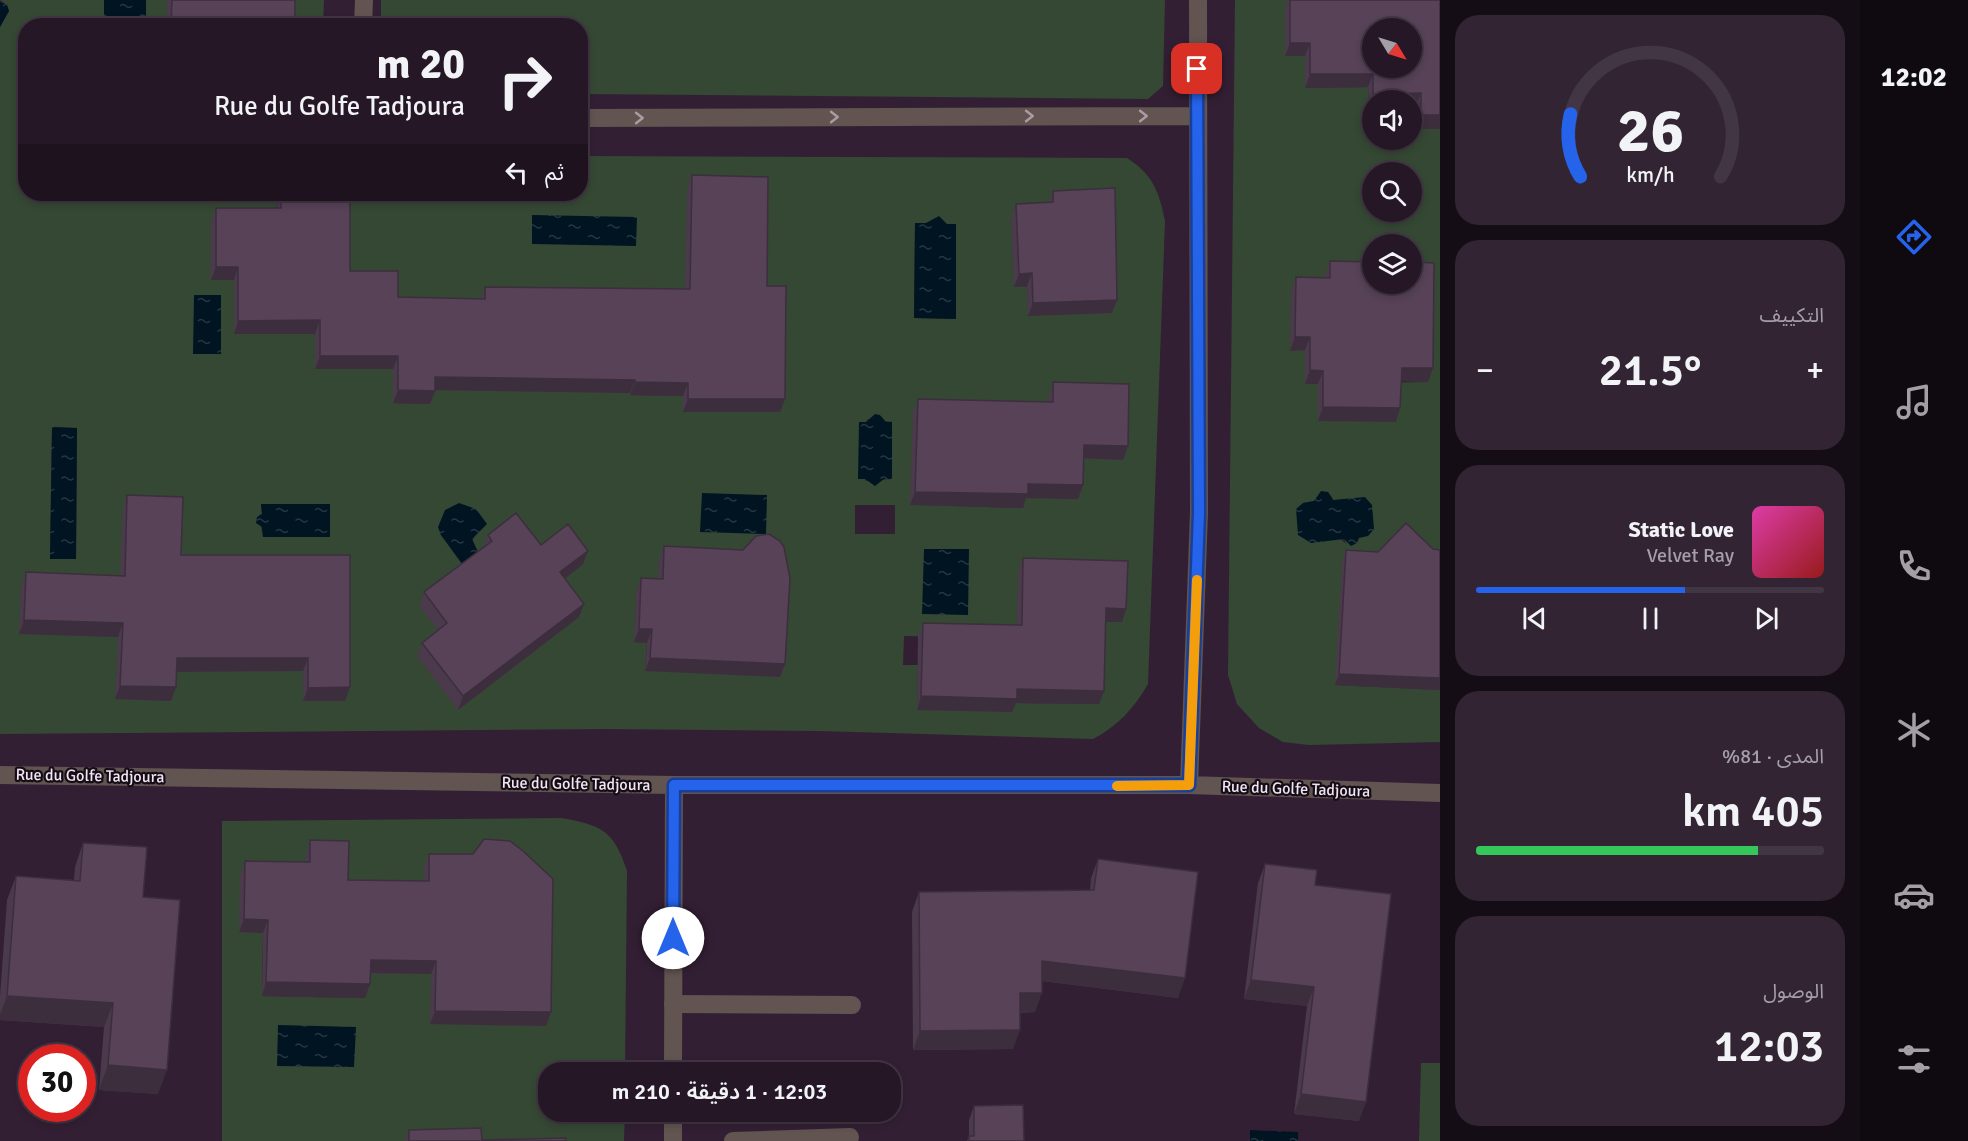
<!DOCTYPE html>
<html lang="ar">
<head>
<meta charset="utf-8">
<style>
  :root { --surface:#261727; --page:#322433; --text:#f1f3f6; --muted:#a49fa7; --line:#423644; --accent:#2563eb }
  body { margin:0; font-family:Signika,"Noto Sans Arabic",sans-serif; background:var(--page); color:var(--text); direction:rtl; height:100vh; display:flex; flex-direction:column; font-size:22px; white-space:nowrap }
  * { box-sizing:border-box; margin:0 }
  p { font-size:20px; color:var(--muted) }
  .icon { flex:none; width:33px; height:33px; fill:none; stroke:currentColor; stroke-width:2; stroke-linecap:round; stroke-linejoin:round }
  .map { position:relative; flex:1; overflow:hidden; direction:ltr }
  .sheet { display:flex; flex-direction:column; gap:15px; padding:15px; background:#150d15; width:420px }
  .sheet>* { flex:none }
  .guide { position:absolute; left:18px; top:18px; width:570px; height:183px; border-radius:24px; box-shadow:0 3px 9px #0003,0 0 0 2px var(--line); direction:rtl; background:#261727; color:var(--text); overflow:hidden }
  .needle { width:39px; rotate:128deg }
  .buttons { position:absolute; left:1362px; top:18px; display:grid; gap:12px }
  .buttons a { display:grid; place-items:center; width:60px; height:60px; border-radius:50%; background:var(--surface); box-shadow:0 3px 9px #0003,0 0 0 2px var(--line); font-size:30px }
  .speed { position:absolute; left:18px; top:1044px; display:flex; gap:12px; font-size:30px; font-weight:700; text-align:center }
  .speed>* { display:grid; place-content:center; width:78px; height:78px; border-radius:50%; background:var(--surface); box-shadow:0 3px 9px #0003,0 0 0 2px var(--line); line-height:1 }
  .speed .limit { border:9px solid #d22; background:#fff; color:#111 }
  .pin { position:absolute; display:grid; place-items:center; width:51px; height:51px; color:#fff; margin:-26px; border-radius:12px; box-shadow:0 3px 9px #0006 }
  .me { position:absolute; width:66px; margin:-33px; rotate:0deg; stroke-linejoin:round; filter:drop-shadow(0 0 4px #0008) }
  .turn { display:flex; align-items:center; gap:21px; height:126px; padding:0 24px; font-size:27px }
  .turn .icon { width:78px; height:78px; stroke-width:2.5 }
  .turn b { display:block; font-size:42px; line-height:51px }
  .then { display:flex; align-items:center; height:57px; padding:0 24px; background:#0003; gap:12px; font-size:22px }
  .big { font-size:45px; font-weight:600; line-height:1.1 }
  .sheet .widget { flex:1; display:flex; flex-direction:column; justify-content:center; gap:9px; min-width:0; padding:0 21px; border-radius:24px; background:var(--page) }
  .sheet .dial { align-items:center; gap:0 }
  .dial svg { height:156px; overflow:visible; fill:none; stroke:var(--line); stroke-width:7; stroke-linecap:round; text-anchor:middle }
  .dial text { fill:var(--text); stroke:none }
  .song { display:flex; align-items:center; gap:18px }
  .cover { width:72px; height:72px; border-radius:9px; background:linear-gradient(135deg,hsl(320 70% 55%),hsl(0 70% 35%)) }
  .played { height:6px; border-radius:3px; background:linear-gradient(90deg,var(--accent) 60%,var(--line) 60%) }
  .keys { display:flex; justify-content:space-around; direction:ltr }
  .heat { display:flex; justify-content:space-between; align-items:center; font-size:33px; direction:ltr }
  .charge { height:9px; border-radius:4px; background:linear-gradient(90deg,#34c759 81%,var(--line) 0) }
  .trip { position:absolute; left:538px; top:1062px; width:363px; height:60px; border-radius:24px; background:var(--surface); box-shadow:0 3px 9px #0003,0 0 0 2px var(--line); font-weight:600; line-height:60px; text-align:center; direction:rtl }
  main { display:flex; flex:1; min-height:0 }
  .dock { display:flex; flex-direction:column; width:108px; justify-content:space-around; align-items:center; background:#0f0910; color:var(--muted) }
  .dock .icon { width:42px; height:42px }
  .dock .on { color:var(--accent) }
  .dock b { font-size:27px; color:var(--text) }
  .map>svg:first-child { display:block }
  .green { fill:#354834; fill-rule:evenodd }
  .water { fill:url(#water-ripples) }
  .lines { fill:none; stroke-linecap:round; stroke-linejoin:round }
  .service { stroke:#615451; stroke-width:18 }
  .minor { stroke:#615451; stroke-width:18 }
  .wall { fill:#4b394c }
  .shaded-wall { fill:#3d2e3e }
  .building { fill:#574258; stroke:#3d2e3e; stroke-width:1.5; fill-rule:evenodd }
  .oneway { stroke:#aa9ca2 }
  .route-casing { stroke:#184099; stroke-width:15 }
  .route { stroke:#2563eb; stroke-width:10 }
  .slow { stroke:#f59e0b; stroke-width:10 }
  .labels { text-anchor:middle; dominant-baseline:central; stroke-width:4.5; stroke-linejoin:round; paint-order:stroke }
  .street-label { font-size:16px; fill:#f2e5f3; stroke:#150d16 }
</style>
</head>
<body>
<main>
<nav class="dock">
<b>12:02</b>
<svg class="icon on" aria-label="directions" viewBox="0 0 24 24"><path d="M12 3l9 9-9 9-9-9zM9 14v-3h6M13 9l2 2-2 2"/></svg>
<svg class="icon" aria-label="music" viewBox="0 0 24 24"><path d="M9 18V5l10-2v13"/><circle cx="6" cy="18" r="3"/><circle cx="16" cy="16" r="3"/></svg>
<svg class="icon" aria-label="phone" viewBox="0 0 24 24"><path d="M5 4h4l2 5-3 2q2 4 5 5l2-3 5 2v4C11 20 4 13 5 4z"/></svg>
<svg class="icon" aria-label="climate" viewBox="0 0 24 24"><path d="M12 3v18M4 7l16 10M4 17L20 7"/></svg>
<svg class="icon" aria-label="car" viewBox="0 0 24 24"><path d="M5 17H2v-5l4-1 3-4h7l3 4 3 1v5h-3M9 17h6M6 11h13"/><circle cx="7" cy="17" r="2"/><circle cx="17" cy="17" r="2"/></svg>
<svg class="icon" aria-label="filters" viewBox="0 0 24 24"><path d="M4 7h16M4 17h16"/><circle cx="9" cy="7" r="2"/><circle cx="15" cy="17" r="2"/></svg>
</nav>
<section class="sheet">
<div class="widget dial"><svg viewBox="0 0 100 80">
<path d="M14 69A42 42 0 1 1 86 69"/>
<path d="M14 69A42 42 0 0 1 9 37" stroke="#2563eb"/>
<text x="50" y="56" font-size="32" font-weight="700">26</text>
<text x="50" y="72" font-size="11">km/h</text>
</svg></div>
<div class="widget"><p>التكييف</p>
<div class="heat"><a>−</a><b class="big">21.5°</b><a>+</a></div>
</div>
<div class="widget">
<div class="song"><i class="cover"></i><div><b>Static Love</b><p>Velvet Ray</p></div></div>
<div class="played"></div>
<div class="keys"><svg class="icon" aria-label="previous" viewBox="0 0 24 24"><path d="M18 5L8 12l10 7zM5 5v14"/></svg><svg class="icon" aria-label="pause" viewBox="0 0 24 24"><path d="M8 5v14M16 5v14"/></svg><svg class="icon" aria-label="next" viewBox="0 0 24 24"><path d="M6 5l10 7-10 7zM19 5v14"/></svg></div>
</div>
<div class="widget"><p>المدى · 81%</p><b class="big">405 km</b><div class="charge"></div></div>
<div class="widget"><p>الوصول</p><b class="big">12:03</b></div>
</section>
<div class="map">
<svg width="1440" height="1141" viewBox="0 0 1440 1141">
  <defs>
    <pattern id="water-ripples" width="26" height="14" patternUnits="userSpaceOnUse" patternTransform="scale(1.5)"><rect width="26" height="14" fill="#001521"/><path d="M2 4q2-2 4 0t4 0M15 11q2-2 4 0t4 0" fill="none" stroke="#263742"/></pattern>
  </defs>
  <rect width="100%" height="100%" fill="#331f34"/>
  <path class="green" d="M0 0H104V25L26 26V194H277L276 231 212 280H234V334H315L393 369V403L430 404 345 284V194H580L581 156 1127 158C1153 175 1159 191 1165 221L1148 684C1134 708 1118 726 1093 739L820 731 607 729 0 734V27L9 11 7 5ZM926 223 956 225 955 319 914 318 915 224ZM1111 282 1029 316 1027 286 1014 287ZM685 302 683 396 630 395ZM1049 396 1078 499 1023 497 1022 508 923 505 1048 416ZM868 419 892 422 891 479 866 481 865 479 860 422H866ZM52 427 77 428 76 559 50 558ZM330 504V537H263L259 515 262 514 261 505ZM855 505H895V534H855ZM438 527 476 533 462 564 441 535ZM583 564 555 586 442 636ZM345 568 304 701 303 671H230ZM1123 574 1101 622 1099 704 1012 703 917 709 918 665H903L904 636 967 637 1016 668ZM658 593 645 671 647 643 634 642Z
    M127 0H324L323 25H290L167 1V25H146V0Z
    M381 0H1165L1163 86 1148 99 581 94 580 26 381 25Z
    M1235 0H1358L1285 56H1305V88L1368 87 1369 107H1372V140H1412V107H1416L1440 129V562L1335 685 1440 690V742L1309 745 1283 742 1259 728 1237 704 1228 675ZM1372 172H1412V212H1372ZM1372 244H1412V276L1427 382 1305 384V350L1325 291V275H1372ZM1328 492 1332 497 1346 544 1303 503 1314 501Z
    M561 818C601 825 614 830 627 871L625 1072H549V1112H625L624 1141H222V821ZM306 876 424 895 545 1026 431 974 366 973 365 998 262 996 263 933Z
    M1421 1063H1440V1141H1419Z"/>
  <path class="water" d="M104 0H146V25H104Z
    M0 2 7 5 9 11 0 27Z
    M532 215 637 217 636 246 532 244Z
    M939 216 947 224H956V319L914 318 915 223H926Z
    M194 295H221V354H193Z
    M875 414 880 415 886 422H892V479H884L875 486 865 479H858L859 422H866Z
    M52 427 77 428 76 559H50Z
    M1321 491 1328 492 1333 500 1365 497 1372 505 1374 529 1368 536 1359 538 1357 543 1351 546 1344 539 1311 543 1298 535 1296 509 1303 503 1314 501Z
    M702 493 767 495 766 534 700 532Z
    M459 503 476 509 487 524 472 539 478 552 463 565 441 535 438 527 445 510Z
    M261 504H330V537H263L262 527 256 523 257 517 262 514Z
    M924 549H969L968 615 922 614Z
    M278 1025 356 1027 354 1067 277 1066Z
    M1250 1130 1298 1132V1141H1250Z"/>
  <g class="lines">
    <path class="service" d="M673 1004 852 1005
      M733 1141 850 1137"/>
    <path class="minor" d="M363 26 364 0
      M580 118 1197 116
      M0 775 674 785H1189L1440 793
      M1189 785 1199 513 1198 0
      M673 1072 674 785
      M673 1141V1112"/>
  </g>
  <path class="wall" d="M167 0H295V26H167Z
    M1288 0H1440V129H1416V107H1412V100L1369 107 1368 87 1305 88V56H1285V8Z
    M692 175 767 286 785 399 780 412H683V396L630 395V393L435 390 430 404 393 403V369H315V334H234V280H211V221L216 208H277V194H350V271L398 297 480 299 485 287 685 289 687 189Z
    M1053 191 1112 313 1028 316 1027 286 1014 287 1011 217 1016 204 1049 202Z
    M1330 261 1428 382 1401 381 1396 422 1318 421V384H1305V350L1290 351 1291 291 1296 277 1325 278V275Z
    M1053 382 1128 446 1123 460 1084 459 1083 485 1078 499 1026 498 1023 508 910 505 913 412 918 399 1048 402 1049 396Z
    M127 495 181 555 350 687 345 701H303V671L176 672V687L171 701 115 699 118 637 19 634 21 586 26 572 120 576 123 508Z
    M488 535 541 545 583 564 565 578 584 604 579 617 458 710 417 656 422 643 438 630 419 606 424 592 483 548Z
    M664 546 785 664 780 677 645 671 647 643 634 642 636 592 641 578 658 579 659 560Z
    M1433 549 1440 550V690L1335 685 1342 562 1346 550 1378 552Z
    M1023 558 1122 622H1106L1104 691 1099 704 1016 703 1012 712 917 710 918 636 923 623 1017 625 1018 572Z
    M310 840 348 880 424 881V867L429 854 551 1012 546 1026 430 1024 431 974H370V984L365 998 262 996 263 933 239 932 240 875 245 861 306 862V854Z
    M83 843 143 897 158 1094 99 1090 104 1027 0 1020V996L7 900 16 876 74 880 75 867Z
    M1098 859 1178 998 1042 981 1035 1012 1020 1013 1013 1049 913 1050 912 912 919 892 1090 890 1091 878Z
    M1265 864 1315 885 1359 1121 1294 1114 1307 1006 1244 999 1258 883Z
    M974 1106 1024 1141H967L969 1136V1120Z
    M409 1130V1141H405Z"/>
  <path class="shaded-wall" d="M1290 43H1310L1305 56H1285Z
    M1310 74H1373L1368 87 1305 88Z
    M1421 93 1416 107H1412V100H1372V107H1369L1373 94Z
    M1421 115H1440V129H1416Z
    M216 267H238L234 280H211Z
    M1032 273 1027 286 1014 287 1019 274Z
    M1117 300 1112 313 1028 316 1033 303Z
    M320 320 315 334H234L238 321Z
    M1295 337H1310L1305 350 1290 351Z
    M320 356H398L393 369H315Z
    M1402 368H1433L1428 382 1397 381Z
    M1310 370 1323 371 1318 384H1305Z
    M435 377 635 380 630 393 430 390Z
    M635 382 688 383 683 396 630 395Z
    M398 390 435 391 430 404 393 403Z
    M688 399H785L780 412H683Z
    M1323 407 1400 408 1396 422 1318 421Z
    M1084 445 1128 446 1123 460 1079 458Z
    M1028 484 1083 485 1078 499 1026 498 1023 508 910 505 915 492Z
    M588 551 583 564 555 586 560 572Z
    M584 604 579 617 458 710 463 696Z
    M1106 608 1126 609 1122 622H1101Z
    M24 620 123 623 118 637 19 634Z
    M639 629H652L647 643 634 642Z
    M177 658H308L303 671 172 672Z
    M650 658 785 664 780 677 645 671Z
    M1339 674 1440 678V690L1335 685Z
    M120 686 176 687 171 701 115 699Z
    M350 687 345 701H303L308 688Z
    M1017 689 1104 691 1099 704 1016 703 1012 712 917 710 921 696Z
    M244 919 268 920 263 933 239 932Z
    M371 960 436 961 431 974 366 973Z
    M1042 961 1185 978 1178 998 1035 980Z
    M1251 980 1314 987 1307 1006 1244 999Z
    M266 982 370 984 365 998 262 996Z
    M1020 993H1042L1035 1012 1013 1013Z
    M7 996 113 1003 104 1027 0 1020V1015Z
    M435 1011 551 1012 546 1026 430 1024Z
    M1020 1030 1013 1049 913 1050 920 1031Z
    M108 1065 167 1070 158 1094 99 1090Z
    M1301 1094 1366 1102 1359 1121 1294 1114Z"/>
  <path class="building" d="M172 0H295V26H171Z
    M1290 0H1440V115H1421V93L1373 94V74H1310V43H1290ZM1372 28H1412V68H1372Z
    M692 175 768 177 767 286H786L785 399H688V383L635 382V380L435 377V391L398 390V356H320V320L238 321V267H216V208H281V194H350V271H398V297L485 299V287L690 289Z
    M1115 188 1117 300 1033 303 1032 273 1019 274 1016 204 1053 202V191Z
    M1330 261 1372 262V284H1412V262L1434 263 1433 368H1402L1400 408 1323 407V371L1310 370V337H1295L1296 277 1330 278Z
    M1053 382 1129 384 1128 446 1084 445 1083 485 1028 484V494L915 492 918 399 1053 402Z
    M127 495 183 497 181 555H350V687L308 688V658H177L176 687 120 686 123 623 24 620 26 572 125 576Z
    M516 513 541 545 568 524 588 551 560 572 584 604 463 696 422 643 447 623 424 592 492 541 488 535Z
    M1406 523 1433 549 1440 550V678L1339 674 1346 550 1378 552Z
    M769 534 780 541 784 547 790 578 785 664 650 658 652 629H639L641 578 663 579 664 546 743 550 756 536Z
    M1023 558 1128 561 1126 609 1106 608 1104 691 1017 689V699L921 696 923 623 1022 625Z
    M484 839 510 841 523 851 553 879 551 1012 435 1011 436 961 371 960 370 984 266 982 268 920 244 919 245 861 310 862V840L349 841 348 880 429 881V854H473Z
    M83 843 147 847 143 897 180 900 167 1070 108 1065 113 1003 7 996 16 876 80 881Z
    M1098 859 1198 872 1185 978 1042 961V993H1020V1030L920 1031 919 892 1094 890Z
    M1265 864 1317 870 1315 885 1391 894 1366 1102 1301 1094 1314 987 1251 980Z
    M1023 1105 1024 1141H969V1136H974V1106Z
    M481 1128 482 1140 566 1138V1141H409V1130Z"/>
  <defs><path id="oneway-chevron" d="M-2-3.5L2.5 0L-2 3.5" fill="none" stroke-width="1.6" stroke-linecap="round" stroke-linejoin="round" transform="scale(1.5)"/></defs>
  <g class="oneway">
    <use href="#oneway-chevron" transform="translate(1029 116)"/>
    <use href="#oneway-chevron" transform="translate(1143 116)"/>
    <use href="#oneway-chevron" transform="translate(834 117)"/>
    <use href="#oneway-chevron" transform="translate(639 118)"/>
  </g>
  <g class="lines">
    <g class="route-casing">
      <path id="route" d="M673 938 674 785H1189L1199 513 1197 69"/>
    </g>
    <use href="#route" class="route"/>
    <path class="slow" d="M1117 786 1189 785 1197 580"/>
  </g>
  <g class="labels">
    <g class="street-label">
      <text transform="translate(90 776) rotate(1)">Rue du Golfe Tadjoura</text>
      <text transform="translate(576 784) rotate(1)">Rue du Golfe Tadjoura</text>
      <text transform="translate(1296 789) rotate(2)">Rue du Golfe Tadjoura</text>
    </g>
  </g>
</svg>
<div class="buttons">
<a><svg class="needle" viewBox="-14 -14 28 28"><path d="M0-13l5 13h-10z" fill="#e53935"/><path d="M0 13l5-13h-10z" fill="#a49fa7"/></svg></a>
<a><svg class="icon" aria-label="sound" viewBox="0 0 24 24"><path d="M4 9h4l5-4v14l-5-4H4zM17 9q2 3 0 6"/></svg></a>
<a><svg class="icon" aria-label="search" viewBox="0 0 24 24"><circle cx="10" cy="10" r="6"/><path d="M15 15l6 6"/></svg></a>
<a><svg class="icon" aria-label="layers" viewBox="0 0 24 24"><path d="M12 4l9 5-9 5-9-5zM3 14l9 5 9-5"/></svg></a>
</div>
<div class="speed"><div class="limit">30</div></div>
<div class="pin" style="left:1197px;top:69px;background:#d93025"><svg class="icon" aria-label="arrive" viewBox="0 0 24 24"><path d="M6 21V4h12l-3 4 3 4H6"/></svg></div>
<svg class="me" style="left:673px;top:938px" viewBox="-20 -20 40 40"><circle r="19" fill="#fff"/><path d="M0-13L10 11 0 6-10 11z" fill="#2563eb"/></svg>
<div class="trip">12:03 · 1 دقيقة · 210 m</div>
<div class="guide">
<div class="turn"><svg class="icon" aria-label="right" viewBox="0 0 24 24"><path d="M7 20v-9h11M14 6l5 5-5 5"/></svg><div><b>20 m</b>Rue du Golfe Tadjoura</div></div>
<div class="then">ثم<svg class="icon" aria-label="left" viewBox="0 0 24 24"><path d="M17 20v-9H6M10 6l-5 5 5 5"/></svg></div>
</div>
</div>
</main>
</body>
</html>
